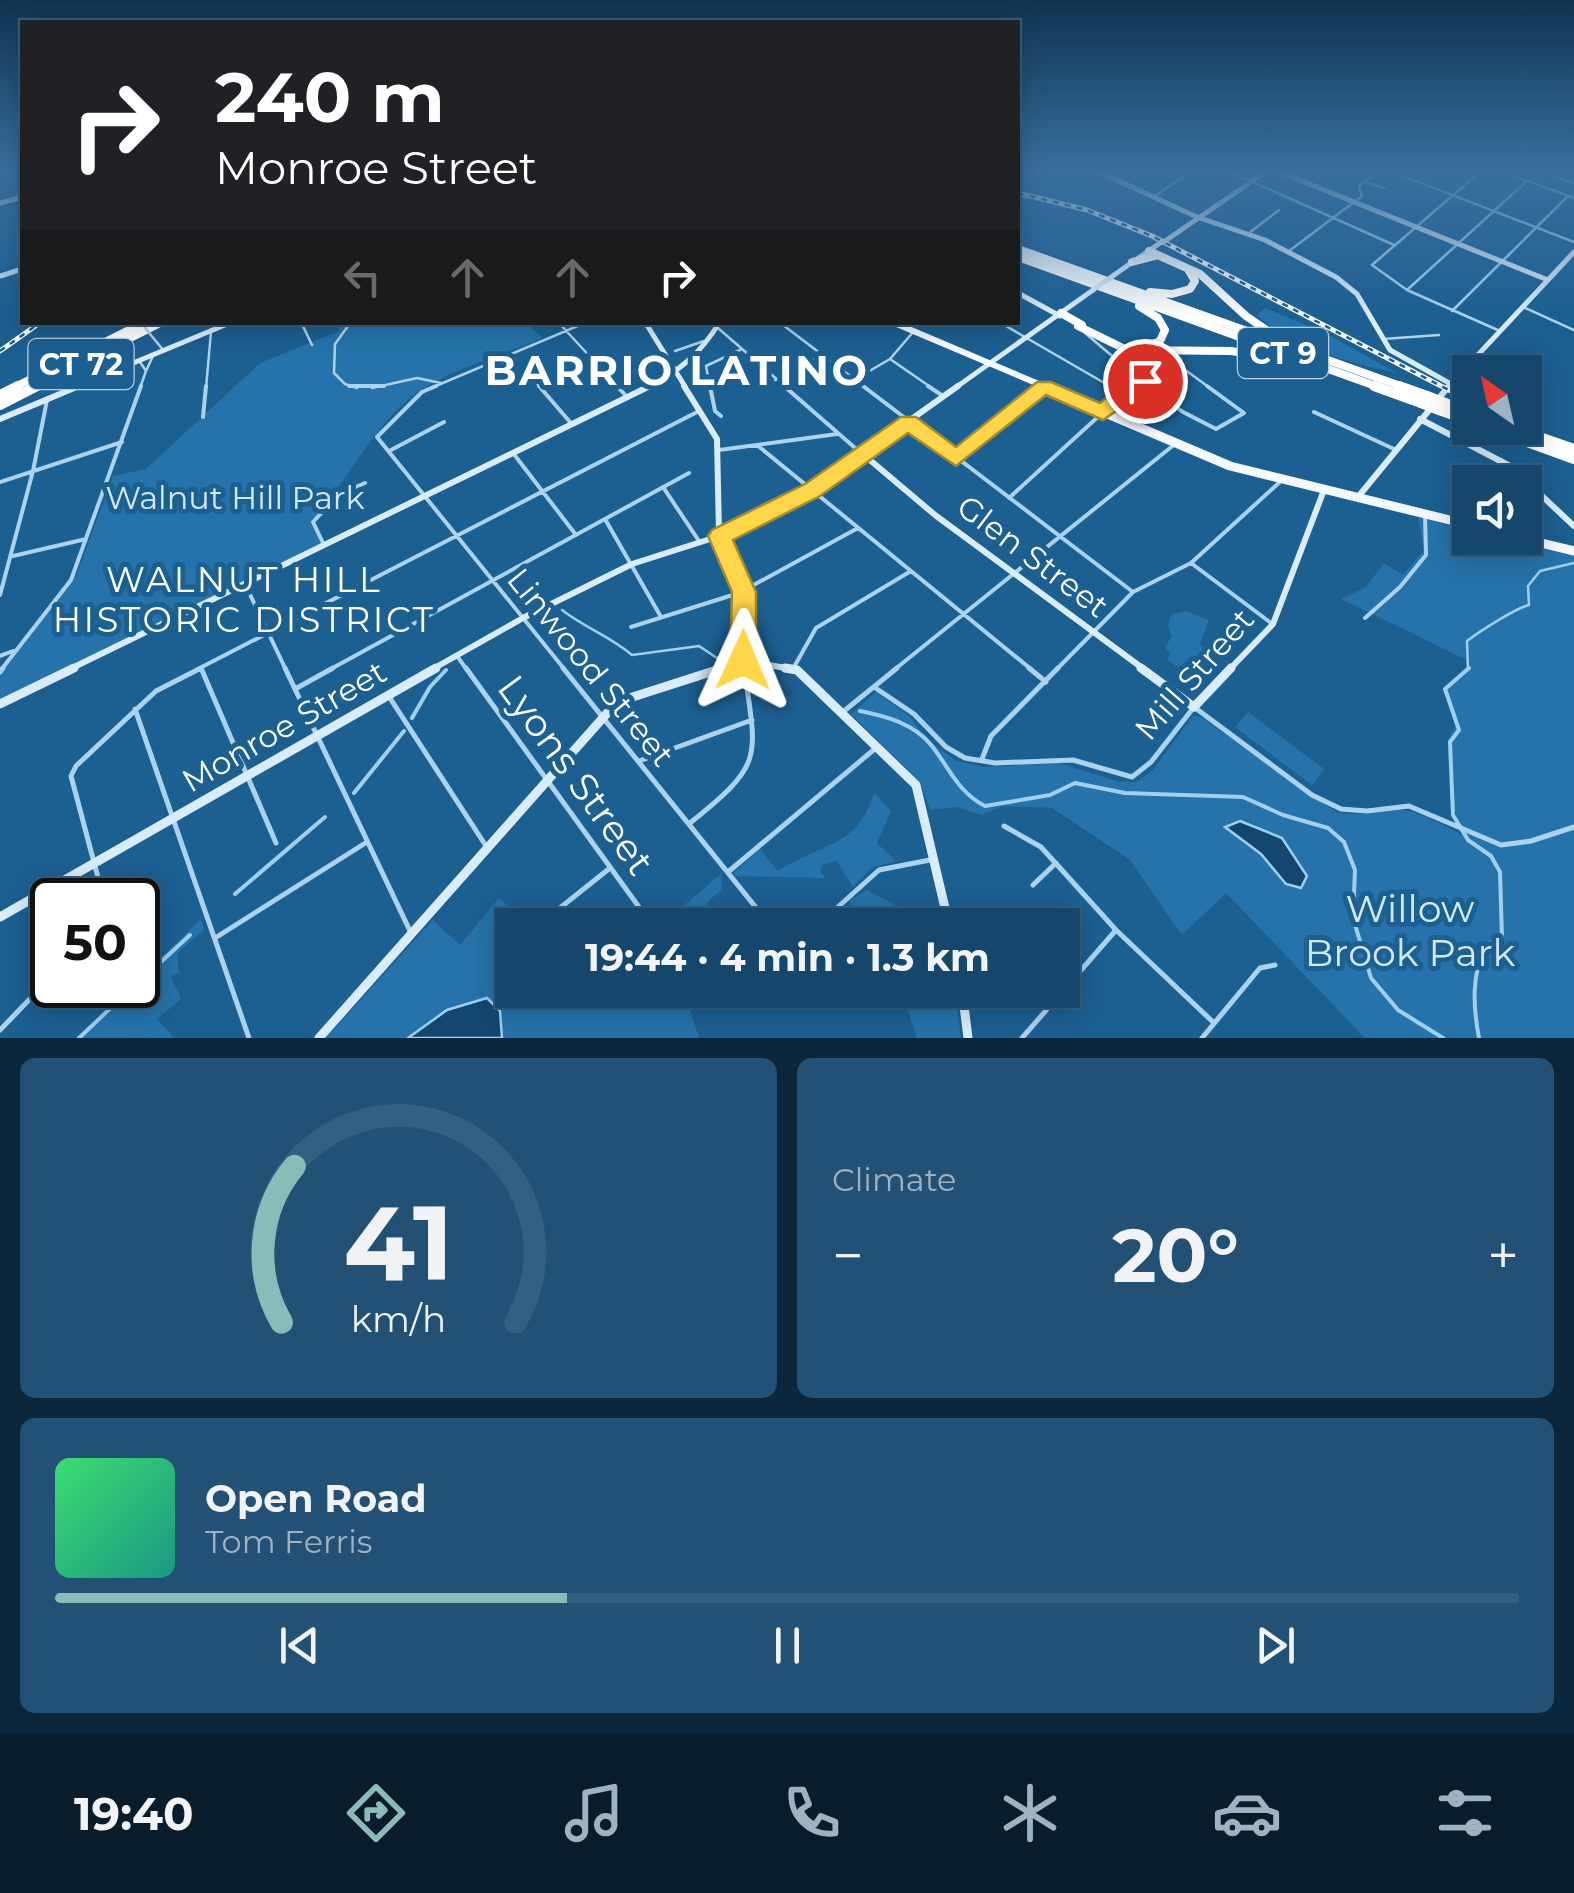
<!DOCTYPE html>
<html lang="en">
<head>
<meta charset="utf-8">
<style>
  :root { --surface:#15476d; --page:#225175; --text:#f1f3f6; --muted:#9db2c2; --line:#345f80; --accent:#8bbbb9 }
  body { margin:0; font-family:Montserrat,sans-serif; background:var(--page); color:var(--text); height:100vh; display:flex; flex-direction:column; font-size:38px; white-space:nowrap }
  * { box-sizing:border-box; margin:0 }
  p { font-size:32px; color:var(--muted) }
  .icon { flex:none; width:55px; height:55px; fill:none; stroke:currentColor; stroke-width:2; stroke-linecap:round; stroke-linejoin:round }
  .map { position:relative; height:1038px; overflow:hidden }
  .sheet { display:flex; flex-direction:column; gap:20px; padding:20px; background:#0c273c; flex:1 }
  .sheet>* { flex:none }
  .hud { position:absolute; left:20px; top:20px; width:1000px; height:305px; border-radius:0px; box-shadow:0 5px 25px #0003,0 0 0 2px var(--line); background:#202124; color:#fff; overflow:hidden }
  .needle { width:65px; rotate:326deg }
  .tools { position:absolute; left:1452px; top:355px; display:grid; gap:20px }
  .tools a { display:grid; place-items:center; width:90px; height:90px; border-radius:0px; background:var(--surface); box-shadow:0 5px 25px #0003,0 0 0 2px var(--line); font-size:50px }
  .speed { position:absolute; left:30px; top:878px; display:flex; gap:20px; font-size:50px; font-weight:700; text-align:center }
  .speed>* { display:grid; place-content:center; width:130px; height:130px; border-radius:50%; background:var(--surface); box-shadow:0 5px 25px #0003,0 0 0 2px var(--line); line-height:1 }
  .speed .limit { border:5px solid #111; border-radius:15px; background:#fff; color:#111 }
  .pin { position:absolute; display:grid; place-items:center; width:85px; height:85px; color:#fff; margin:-42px; border:5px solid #fff; border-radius:50%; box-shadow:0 2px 10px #0007 }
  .me { position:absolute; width:110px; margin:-55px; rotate:1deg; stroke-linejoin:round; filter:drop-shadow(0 0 8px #0008) }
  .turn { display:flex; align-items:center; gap:35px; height:210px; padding:0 30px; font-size:45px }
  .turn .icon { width:130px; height:130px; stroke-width:2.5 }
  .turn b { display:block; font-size:70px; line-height:85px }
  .lanes { display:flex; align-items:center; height:95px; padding:0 30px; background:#0003; justify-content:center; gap:50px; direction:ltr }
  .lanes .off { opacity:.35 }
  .big { font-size:75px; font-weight:700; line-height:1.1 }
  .sheet .tile { flex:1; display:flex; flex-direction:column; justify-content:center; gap:15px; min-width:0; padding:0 35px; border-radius:15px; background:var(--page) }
  .sheet .dial { align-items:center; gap:0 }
  .dial svg { height:260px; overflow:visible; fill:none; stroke:var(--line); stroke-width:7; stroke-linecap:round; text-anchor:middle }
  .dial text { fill:var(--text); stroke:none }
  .song { display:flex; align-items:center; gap:30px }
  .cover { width:120px; height:120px; border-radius:15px; background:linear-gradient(135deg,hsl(140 70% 55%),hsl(170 70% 35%)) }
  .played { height:10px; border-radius:5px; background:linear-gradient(90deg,var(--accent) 35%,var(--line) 35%) }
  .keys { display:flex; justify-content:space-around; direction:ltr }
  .heat { display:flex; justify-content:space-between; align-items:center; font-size:55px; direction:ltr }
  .sheet .tiles { flex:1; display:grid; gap:20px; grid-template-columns:1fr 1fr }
  .tile:last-child { grid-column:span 2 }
  .trip { position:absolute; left:495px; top:908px; width:585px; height:100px; border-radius:0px; background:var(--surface); box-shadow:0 5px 25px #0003,0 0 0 2px var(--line); font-weight:700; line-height:100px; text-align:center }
  .tab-bar { display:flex; height:160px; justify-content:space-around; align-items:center; background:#081c2c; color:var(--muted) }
  .tab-bar .icon { width:70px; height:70px }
  .tab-bar .selected { color:var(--accent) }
  .tab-bar b { font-size:45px; color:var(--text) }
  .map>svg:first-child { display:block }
  .green { fill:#2573aa }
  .water { fill:#13476f; stroke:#9fd0f0; stroke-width:2.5 }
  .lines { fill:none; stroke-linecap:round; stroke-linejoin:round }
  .stream-far1 { stroke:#9fd0f0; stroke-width:2.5 }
  .stream { stroke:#9fd0f0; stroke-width:4 }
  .street-far2 { stroke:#acd3ee; stroke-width:2.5 }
  .street-far1 { stroke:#acd3ee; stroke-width:4 }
  .street { stroke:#acd3ee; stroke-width:5 }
  .secondary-far2 { stroke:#d9ecfa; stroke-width:5 }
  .secondary-far1 { stroke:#d9ecfa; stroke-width:6 }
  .secondary { stroke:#d9ecfa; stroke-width:9 }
  .primary-far1 { stroke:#f3f9ff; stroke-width:6 }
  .primary { stroke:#f3f9ff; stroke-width:9 }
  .highway-far1 { stroke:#fff; stroke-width:8 }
  .highway { stroke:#fff; stroke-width:10 }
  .rail-casing { stroke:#fff; stroke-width:5 }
  .rail { stroke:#1c5f91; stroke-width:2.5; stroke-dasharray:6; stroke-linecap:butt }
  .street-bridge { stroke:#acd3ee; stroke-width:2.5 }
  .secondary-bridge { stroke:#d9ecfa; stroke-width:5 }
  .highway-bridge { stroke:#fff; stroke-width:10 }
  .route { fill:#ffd54a; stroke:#a68a30; stroke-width:2.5 }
  .labels { text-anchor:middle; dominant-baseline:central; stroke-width:10; stroke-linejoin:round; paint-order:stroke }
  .shield { fill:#1c5f91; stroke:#bbcfde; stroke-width:2.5 }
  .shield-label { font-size:30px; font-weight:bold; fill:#fff }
  .park-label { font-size:32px; fill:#d2eafa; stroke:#1c5f91 }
  .street-label { font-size:32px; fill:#fff; stroke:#1c5f91 }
  .neighbourhood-label { font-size:35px; letter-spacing:2.5px; fill:#fff; stroke:#1c5f91 }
  .near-street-label { font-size:38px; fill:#fff; stroke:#1c5f91 }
  .near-park-label { font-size:38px; fill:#d2eafa; stroke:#1c5f91 }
  .district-label { font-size:42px; font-weight:bold; letter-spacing:2.5px; fill:#fff; stroke:#1c5f91 }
</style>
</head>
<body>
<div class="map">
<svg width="1574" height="1038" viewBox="0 0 1574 1038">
  <rect width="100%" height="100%" fill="#1c5f91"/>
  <path class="green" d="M1265 308 1325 333 1397 373C1353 364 1291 347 1257 315Z
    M336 323H526L543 338C507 353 443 372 415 394 373 426 347 482 312 521L321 544 0 701V675L77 574 113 476 146 469 260 363 340 331Z
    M1418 517 1470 530V538H1496L1574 556V1038H1365L1226 893 1182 935 1129 859 1052 808 1002 806 982 815 956 807 930 810 920 782 851 714 876 692 909 716 928 740 955 760 982 767 1059 763 1120 782H1137L1153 770 1193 716 1201 717 1336 812C1358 817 1371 812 1393 810 1416 808 1442 825 1462 835L1452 799 1454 781 1448 751V740L1457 722 1442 689 1466 670 1467 660 1341 599 1366 587 1384 563 1403 575 1424 550Z
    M1187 611 1209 620 1200 644 1206 650 1202 662 1191 659 1178 668 1167 659 1170 653 1165 647 1172 636 1168 625 1172 614Z
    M1248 712 1324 769 1312 785 1235 727Z
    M874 793 891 811 877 843 896 861 871 868 853 887 837 861 822 865 820 872 826 878 735 876 734 872 760 849 778 871C818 844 858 848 874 793Z
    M722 873 721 891 709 900 699 925H661Z
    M867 890 909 913 907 923 911 925H865L849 901Z
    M499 898 530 925H512V990H684L699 1038H326L433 920 460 945Z
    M201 919 204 930 177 953 179 972 171 977 181 999 157 1019 174 1038H79Z
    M901 990H955L961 1038H917Z"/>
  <path class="water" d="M1240 821 1282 838 1307 876 1301 888 1286 884 1261 854 1225 827Z
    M487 998 500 1011 502 1038H408L447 1010Z"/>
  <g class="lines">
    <path class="stream-far1" d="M562 610C585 628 610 636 632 655L699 646 717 658 732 656
      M1468 670 1467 641C1480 631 1516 608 1529 605L1528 586 1540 571 1574 563"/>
    <path class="stream" d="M1469 668 1445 689 1459 730 1450 742 1453 815 1468 840 1491 856 1500 872 1502 938 1487 944C1471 973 1473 1006 1479 1038
      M860 711C886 716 915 724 932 746 950 769 958 792 985 806L1050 795 1075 783 1125 793 1243 797 1283 815 1328 828 1344 842 1355 870 1353 918 1371 978 1398 1010 1443 1038
      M412 718 430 687 446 670
      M354 793 404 731
      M235 894 325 817
      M138 983 190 935
      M79 1038 135 985"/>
    <path class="street-far2" d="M1228 171 1394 245
      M1390 171 1574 242
      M1481 171 1372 265 1407 290 1500 331
      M1501 171 1574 198
      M1540 171 1574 183
      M1112 178 1123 171
      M1364 182 1384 188
      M1153 197 1192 171
      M1249 233 1279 210
      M1289 251 1362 196 1359 186 1378 171
      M1407 290 1527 181
      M1523 307 1574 330
      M1452 311 1568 196
      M301 322 312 345
      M351 322 335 344 334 373 345 384 357 388
      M558 322 619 388
      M711 322 787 388
      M779 322 866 388
      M999 322 1113 388
      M1085 333 1144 383
      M150 334 164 351
      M1383 339 1439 335
      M675 351 704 341
      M890 359 932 388
      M104 360 113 373
      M140 362 146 371 153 356
      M531 376 541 388
      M775 380 822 355
      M854 380 890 359 914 331
      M1144 383 1151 388
      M1144 383 1177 364 1210 388
      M140 388 146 371
      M206 388 211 332
      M372 388 417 378 441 383
      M431 388 587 322
      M710 388 706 366 740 350
      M1133 388 1144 383"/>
    <path class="street-far1" d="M349 386H384
      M436 386 422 392 377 437 565 670
      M539 386 570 422
      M617 386 626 396
      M710 386 715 411 721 416
      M784 386 862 454
      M863 386 1133 592
      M928 386 943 396
      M1109 386 1123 394
      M1148 386 1183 412 1216 429 1244 413 1207 386
      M1314 412 1394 449
      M203 417 206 386
      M757 445 1032 670
      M391 450 444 422
      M719 450 837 434
      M513 453 576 535
      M956 458 1042 389
      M0 482 122 442
      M663 487 699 541
      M1009 498 1123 394 1138 386
      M605 519 661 617
      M324 545 313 522 339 494 365 483
      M13 556 86 539
      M1191 563 1271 623
      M245 584 286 670
      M0 595 33 471 47 400
      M1365 618 1400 587 1426 555 1425 515
      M631 627 739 593 858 528
      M0 656 13 651
      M457 656 467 670
      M743 660 744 670
      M794 667 816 628 911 571
      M1 670 71 580 141 386
      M196 670 699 411
      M329 670 689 473
      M894 670 1175 444
      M1056 670 1133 592 1191 563 1282 480"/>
    <path class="street" d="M201 668 276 843
      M285 668 410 931
      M466 668 652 925
      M563 668 770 925
      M1029 668 1046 682
      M0 672 3 668
      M874 687 914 714 946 747 965 758 995 763 1073 760 1132 777 1151 762 1194 707 1312 795 1341 809 1367 811 1409 806 1501 845 1531 841 1574 827
      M295 689 333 668
      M388 695 486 846
      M135 709 249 1038
      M844 711 897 668
      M982 759 991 736 1058 668
      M639 761 752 720
      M690 823C765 763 757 759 744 668
      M1004 826 1041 847 1116 930 1214 1023
      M728 872 877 747
      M1033 885 1056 863
      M104 900 71 776 76 766 156 691 201 668
      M541 923 610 868
      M818 925 879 870 930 860
      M215 938 367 842
      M0 1030 52 976
      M1022 1038 1116 930
      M1202 1038 1260 968 1275 965"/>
    <path class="secondary-far2" d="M1097 171 1197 217 1265 240 1336 277 1357 294 1390 350 1451 384
      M1277 171 1548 280
      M0 203 22 197
      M1165 241 1267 171
      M1114 275 1160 243
      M0 276 22 269
      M1018 293 1060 316
      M645 322 686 388
      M73 388 232 322
      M645 388C680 371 699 355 720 322
      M955 388 1093 290
      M1447 388 1574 252"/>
    <path class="secondary-far1" d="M684 386 717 439 719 534 744 593 743 660
      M0 419 79 386
      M1420 419 1510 466 1574 526
      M864 455 935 515 1145 670
      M1358 497 1449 386
      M68 670 650 386
      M431 670 523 618 632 564 729 533 812 490 958 386
      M718 670 740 660 797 670
      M1229 670 1273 624 1324 490"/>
    <path class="secondary" d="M785 668 797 670 916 785 949 925
      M1141 668 1194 707 1231 668
      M0 704 74 668
      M0 917 436 668
      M962 990 968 1038
      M319 1038 617 702 723 668"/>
    <path class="primary-far1" d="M892 322 1048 388"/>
    <path class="primary" d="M1042 386 1230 466 1470 525
      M1520 538 1574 551"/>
    <path class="highway-far1" d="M1018 249 1406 388
      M1149 251 1200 274 1246 316 1278 338
      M1018 257 1381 388
      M1132 262 1155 256
      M1150 292 1172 294 1190 289 1195 281 1189 271
      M1139 306 1158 318 1165 330 1160 341 1143 348
      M1061 313 1082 325
      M1078 326 1127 350 1231 351 1285 360
      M13 388 145 322
      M32 388 162 322"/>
    <path class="highway" d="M1374 386 1421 403
      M1399 386 1427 396
      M0 395 18 386
      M1445 403 1470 412
      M0 405 37 386
      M1439 410 1470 421
      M1488 428 1574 459
      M1514 428 1574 449"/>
    <g class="rail-casing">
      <path id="rail" d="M1018 193 1087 210 1152 236 1470 401
        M0 351 41 322"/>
    </g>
    <use href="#rail" class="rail"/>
    <path class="street-bridge" d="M141 322 150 334"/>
    <path class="secondary-bridge" d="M1160 243 1165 241
      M1093 290 1114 275"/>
    <path class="highway-bridge" d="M1427 396 1445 403
      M1421 403 1439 410"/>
  </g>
  <linearGradient id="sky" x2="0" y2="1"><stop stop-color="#0f3450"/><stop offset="0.54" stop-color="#3a6f9d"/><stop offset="1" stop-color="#3a6f9d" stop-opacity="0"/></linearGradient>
  <rect width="1574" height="317" fill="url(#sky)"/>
  <path class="route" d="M1145 375 1152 377V386L1103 420 1046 395 956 466 908 433 820 496 733 540 756 592V660L752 668 743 671 734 668 730 660 732 592 708 536 712 530 805 484 901 417H916L956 447 1037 382H1051L1100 403 1116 389Z"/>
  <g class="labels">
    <g class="shield">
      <rect x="1238" y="328" width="90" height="50" rx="8"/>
      <rect x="28.5" y="339" width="105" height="50" rx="8"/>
    </g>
    <g class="shield-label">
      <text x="1283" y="353">CT 9</text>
      <text x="81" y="364">CT 72</text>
    </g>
    <g class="park-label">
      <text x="235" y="497">Walnut Hill Park</text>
    </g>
    <g class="street-label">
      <text transform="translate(1033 556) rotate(37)">Glen Street</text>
      <text transform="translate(591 667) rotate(51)">Linwood Street</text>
      <text transform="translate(1194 674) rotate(-49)">Mill Street</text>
      <text transform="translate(284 726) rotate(-30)">Monroe Street</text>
    </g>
    <g class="neighbourhood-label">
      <text x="244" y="579">WALNUT HILL<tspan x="244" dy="40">HISTORIC DISTRICT</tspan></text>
    </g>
    <g class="near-street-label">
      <text transform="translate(576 775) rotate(54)">Lyons Street</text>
    </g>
    <g class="near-park-label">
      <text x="1410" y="908">Willow<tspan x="1410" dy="44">Brook Park</tspan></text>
    </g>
    <g class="district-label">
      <text x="677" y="370">BARRIO LATINO</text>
    </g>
  </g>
</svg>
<div class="tools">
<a><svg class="needle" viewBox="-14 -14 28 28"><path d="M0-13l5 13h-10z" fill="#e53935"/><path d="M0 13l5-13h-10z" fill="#9db2c2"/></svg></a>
<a><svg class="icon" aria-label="sound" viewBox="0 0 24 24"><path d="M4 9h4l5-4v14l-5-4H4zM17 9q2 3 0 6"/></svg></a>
</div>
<div class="speed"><div class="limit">50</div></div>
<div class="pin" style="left:1145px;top:381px;background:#d93025"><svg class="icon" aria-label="arrive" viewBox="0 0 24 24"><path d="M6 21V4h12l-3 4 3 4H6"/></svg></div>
<svg class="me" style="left:743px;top:660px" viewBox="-20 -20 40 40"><path d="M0-17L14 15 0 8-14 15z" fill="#ffd54a" stroke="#fff" stroke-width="4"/></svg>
<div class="trip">19:44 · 4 min · 1.3 km</div>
<div class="hud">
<div class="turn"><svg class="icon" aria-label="right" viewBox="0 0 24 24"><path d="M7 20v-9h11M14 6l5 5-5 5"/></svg><div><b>240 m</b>Monroe Street</div></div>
<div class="lanes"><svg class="icon off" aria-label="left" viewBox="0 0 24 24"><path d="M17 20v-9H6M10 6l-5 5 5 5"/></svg><svg class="icon off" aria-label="ahead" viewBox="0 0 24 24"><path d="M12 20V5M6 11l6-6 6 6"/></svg><svg class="icon off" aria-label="ahead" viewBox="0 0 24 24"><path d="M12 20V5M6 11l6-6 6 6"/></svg><svg class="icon" aria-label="right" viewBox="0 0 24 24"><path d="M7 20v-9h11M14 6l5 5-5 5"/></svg></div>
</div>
</div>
<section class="sheet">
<div class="tiles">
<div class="tile dial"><svg viewBox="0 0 100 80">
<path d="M14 69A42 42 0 1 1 86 69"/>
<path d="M14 69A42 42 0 0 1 18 21" stroke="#8bbbb9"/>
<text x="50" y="56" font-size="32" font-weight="700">41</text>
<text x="50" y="72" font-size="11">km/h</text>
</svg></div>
<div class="tile"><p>Climate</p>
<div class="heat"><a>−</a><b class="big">20°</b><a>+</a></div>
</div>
<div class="tile">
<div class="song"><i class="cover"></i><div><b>Open Road</b><p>Tom Ferris</p></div></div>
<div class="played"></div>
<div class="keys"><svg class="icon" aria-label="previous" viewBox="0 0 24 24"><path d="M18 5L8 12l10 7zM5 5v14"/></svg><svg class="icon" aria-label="pause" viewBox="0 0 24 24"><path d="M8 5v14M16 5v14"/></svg><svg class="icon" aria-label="next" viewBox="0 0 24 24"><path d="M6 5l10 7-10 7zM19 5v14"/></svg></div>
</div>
</div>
</section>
<nav class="tab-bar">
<b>19:40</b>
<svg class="icon selected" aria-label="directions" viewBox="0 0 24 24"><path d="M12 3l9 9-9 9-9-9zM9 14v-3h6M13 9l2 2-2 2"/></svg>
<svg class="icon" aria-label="music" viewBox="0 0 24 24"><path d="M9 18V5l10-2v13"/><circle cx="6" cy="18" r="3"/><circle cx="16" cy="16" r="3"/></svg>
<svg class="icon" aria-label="phone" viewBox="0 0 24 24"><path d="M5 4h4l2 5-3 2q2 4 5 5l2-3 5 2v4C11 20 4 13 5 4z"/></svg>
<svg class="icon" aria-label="climate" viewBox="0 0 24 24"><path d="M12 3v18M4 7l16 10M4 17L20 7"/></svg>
<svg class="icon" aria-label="car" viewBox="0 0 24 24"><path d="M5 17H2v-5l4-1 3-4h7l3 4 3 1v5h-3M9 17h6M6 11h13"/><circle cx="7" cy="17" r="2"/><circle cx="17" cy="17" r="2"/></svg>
<svg class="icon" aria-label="filters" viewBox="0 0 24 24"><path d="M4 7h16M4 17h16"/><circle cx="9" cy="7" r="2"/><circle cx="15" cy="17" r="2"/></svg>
</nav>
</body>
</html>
